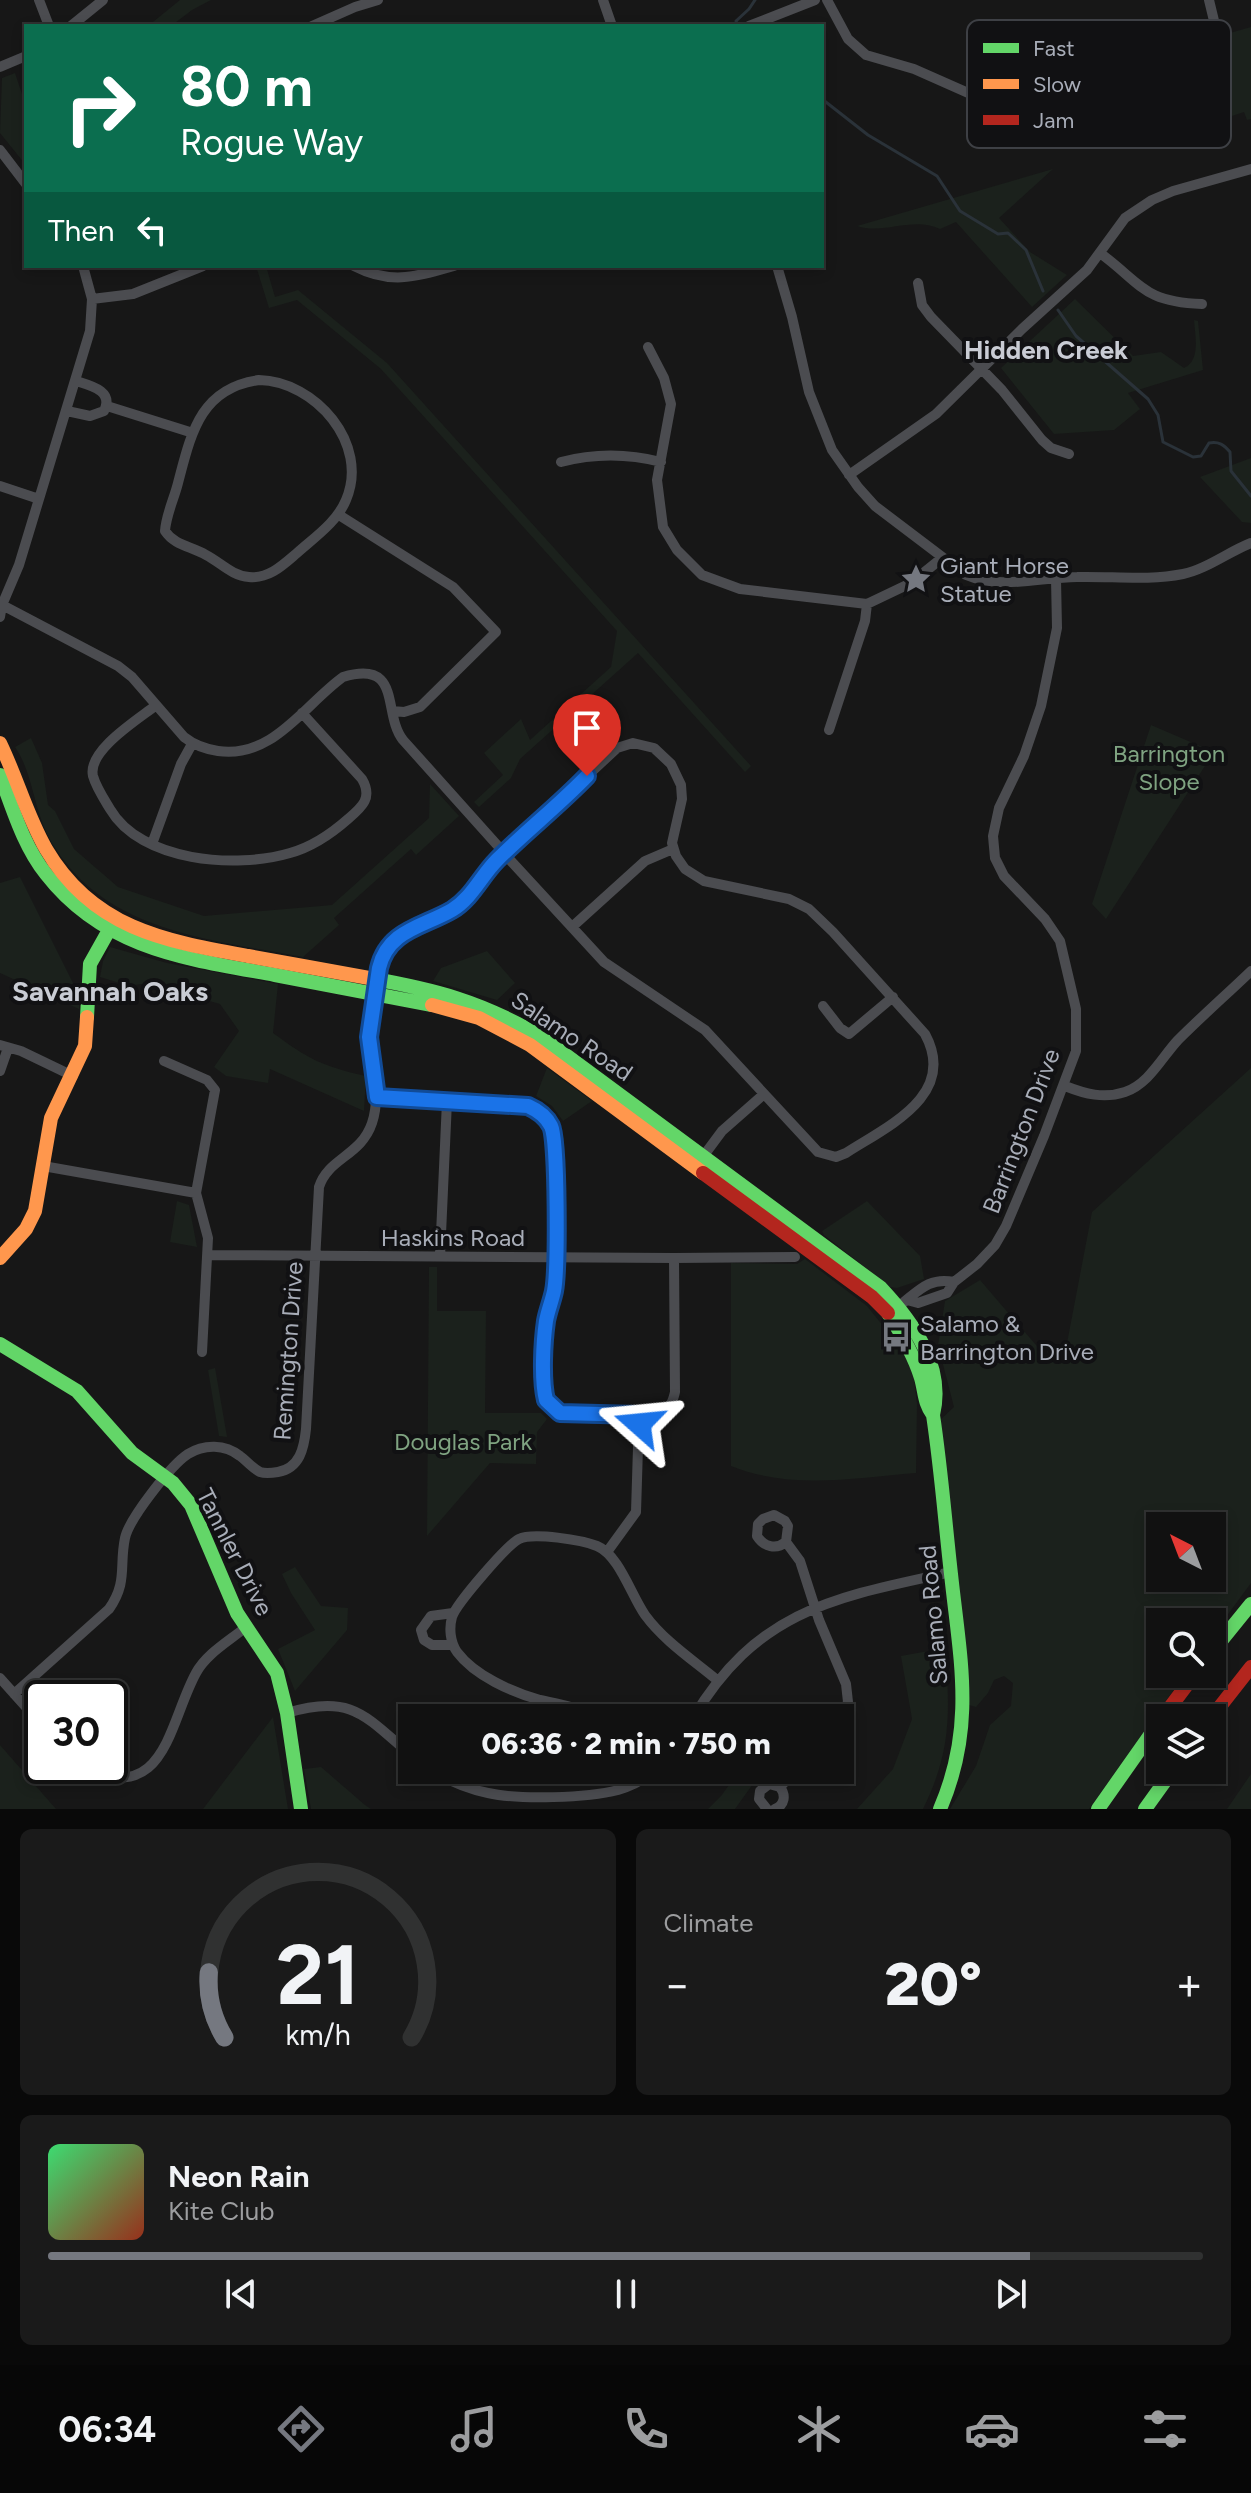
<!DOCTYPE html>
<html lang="en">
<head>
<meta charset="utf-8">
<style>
  :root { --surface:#111; --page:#1a1a1a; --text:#f1f3f6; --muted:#9c9d9f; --line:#303131; --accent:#757880 }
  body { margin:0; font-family:Figtree,sans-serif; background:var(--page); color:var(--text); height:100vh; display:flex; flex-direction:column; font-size:30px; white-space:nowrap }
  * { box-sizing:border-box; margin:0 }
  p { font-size:26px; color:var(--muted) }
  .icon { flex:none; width:44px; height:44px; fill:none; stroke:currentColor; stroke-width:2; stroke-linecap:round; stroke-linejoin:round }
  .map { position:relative; height:1809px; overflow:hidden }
  .side { display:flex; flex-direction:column; gap:20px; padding:20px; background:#090909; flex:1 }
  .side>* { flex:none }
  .banner { position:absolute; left:24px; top:24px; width:800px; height:244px; border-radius:0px; box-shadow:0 4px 12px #0003,0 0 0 2px var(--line); background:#0b6e4f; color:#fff; overflow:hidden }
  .needle { width:52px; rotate:318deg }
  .buttons { position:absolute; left:1146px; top:1512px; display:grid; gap:16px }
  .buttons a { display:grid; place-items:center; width:80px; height:80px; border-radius:0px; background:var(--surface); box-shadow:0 4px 12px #0003,0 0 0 2px var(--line); font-size:40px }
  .speed { position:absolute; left:24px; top:1680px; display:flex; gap:16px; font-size:40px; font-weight:700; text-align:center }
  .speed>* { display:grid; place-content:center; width:104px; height:104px; border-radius:50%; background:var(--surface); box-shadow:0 4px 12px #0003,0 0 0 2px var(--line); line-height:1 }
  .speed .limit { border:4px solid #111; border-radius:12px; background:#fff; color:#111 }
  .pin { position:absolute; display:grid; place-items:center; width:68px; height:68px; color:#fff; margin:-82px -34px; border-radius:50% 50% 50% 0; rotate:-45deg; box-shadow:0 0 8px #0007 }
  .pin .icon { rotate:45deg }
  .me { position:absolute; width:88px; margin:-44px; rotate:288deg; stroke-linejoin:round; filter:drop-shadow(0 0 6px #0008) }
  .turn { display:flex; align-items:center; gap:28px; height:168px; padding:0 24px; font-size:36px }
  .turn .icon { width:104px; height:104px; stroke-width:2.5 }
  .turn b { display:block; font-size:56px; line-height:68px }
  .then { display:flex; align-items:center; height:76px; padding:0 24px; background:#0003; gap:16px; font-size:30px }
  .big { font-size:60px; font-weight:800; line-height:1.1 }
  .side .card { flex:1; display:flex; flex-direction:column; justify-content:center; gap:12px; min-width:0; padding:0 28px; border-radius:12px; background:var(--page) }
  .side .dial { align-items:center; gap:0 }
  .dial svg { height:208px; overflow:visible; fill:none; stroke:var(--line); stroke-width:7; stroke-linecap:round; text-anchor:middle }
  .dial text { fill:var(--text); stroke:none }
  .song { display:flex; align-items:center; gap:24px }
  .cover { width:96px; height:96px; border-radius:12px; background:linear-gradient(135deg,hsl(140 70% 55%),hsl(10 70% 35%)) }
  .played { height:8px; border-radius:4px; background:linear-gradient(90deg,var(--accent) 85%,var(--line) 85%) }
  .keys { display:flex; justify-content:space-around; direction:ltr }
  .heat { display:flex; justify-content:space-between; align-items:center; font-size:44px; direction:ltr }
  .side .tiles { flex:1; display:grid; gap:20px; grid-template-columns:1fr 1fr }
  .card:last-child { grid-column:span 2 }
  .trip { position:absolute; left:398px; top:1704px; width:456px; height:80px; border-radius:0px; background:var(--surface); box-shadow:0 4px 12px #0003,0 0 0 2px var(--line); font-weight:800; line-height:80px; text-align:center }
  .tabs { display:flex; height:128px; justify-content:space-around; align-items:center; background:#070707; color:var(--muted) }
  .tabs .icon { width:56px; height:56px }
  .tabs .current { color:var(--accent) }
  .tabs b { font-size:36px; color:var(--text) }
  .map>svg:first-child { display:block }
  .green { fill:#1b211c; fill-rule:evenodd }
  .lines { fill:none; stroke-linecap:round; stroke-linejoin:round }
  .stream { stroke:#2a3239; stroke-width:3 }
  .street { stroke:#4b4c50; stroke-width:10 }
  .fast { stroke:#63d668; stroke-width:14 }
  .slow { stroke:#ff974d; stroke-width:14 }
  .jam { stroke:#b3261e; stroke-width:14 }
  .route-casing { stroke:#114b97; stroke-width:20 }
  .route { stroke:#1a73e8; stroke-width:14 }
  .labels { text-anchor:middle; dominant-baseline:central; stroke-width:8; stroke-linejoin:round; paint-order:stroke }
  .poi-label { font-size:24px; fill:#a8adb8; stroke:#111113; text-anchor:start }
  .park-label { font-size:24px; fill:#7fa381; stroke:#111113 }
  .street-label { font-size:24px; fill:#a8adb8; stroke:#111113 }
  .neighbourhood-label { font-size:26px; font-weight:bold; fill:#c9ccd4; stroke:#111113 }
  .quarter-label { font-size:28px; font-weight:bold; fill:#c9ccd4; stroke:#111113 }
  .key { fill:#111113; stroke:#3e4045; stroke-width:2 }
  .key-label { font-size:22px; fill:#a8adb8 }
</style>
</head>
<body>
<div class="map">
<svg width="1251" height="1809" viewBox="0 0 1251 1809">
  <rect width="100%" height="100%" fill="#171717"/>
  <path class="green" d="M180 0H211L192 10 171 26H148Z
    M1251 27V119L1247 120 1244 112 1229 117 1209 39Z
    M15 73 26 106 25 164 0 133 2 78Z
    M1053 169 999 218 1030 252 1067 275 1032 307 956 222 940 229C912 216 885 235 857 226Z
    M256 266H266L275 297 298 290 387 363 751 766 745 772 638 653 520 759 511 778 479 807 474 802 503 775 484 753 521 719 530 740 611 667 617 631 381 369 297 300 269 308Z
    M1075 299 1133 356 1161 352 1184 368C1201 360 1195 336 1194 320L1198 321 1203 370 1128 393 1140 409 1114 430 1054 434 1001 368Z
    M1251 458V523L1242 522 1200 477Z
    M1151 725 1214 752 1106 919 1092 904Z
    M31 738 42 763 48 805 55 811 74 849 118 887 204 916 332 905 429 818 430 784 459 816 416 855 411 849 334 918 339 925 303 957C210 939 106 933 52 843 33 811 34 775 15 747Z
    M20 877 79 995V1009L0 973V883Z
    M110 947 167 963 278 984 273 1033C310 1060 322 1066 366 1076L364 1111 270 1069 268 1083 226 1076 214 1067 239 1031 220 1004 185 994 141 984 129 986 100 977 103 961Z
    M487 951 515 983 497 1000 433 981 441 968Z
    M547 1068 592 1101 563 1121 552 1106 536 1096Z
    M1251 1068V1583L1212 1636V1622H1160V1674H1185L1089 1809H950L976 1766 990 1725 1011 1706 1013 1683 1004 1676 994 1680 988 1693 976 1707 969 1705 939 1421 954 1407 938 1345 945 1301 980 1280 1048 1359 1067 1343 1092 1212ZM1160 1526H1212V1578H1160Z
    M177 1201 189 1205 197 1247 170 1242Z
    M867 1201 920 1256 924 1279 897 1288 890 1287 824 1235 822 1231Z
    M805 1259 867 1306 912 1362 917 1404 916 1473C855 1478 790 1490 731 1466V1263L797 1264Z
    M429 1267H437V1311H486L485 1413H541L547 1419 537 1432 536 1464 490 1463 427 1536Z
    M215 1368 227 1437 219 1436 208 1370Z
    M295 1567 321 1606 348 1608 347 1630 295 1691 278 1649 315 1630 291 1593 282 1574Z
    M945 1648C950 1711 952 1750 923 1809H857L893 1769 912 1719 901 1656Z
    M273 1717 288 1809H203Z
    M0 1745 56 1809H0Z
    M321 1767 365 1805 371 1809H311L304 1769Z
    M740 1770H782L755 1781 735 1809H708L721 1796Z
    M1251 1774V1809H1227Z"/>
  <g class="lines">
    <path class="stream" d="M738 26 736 21 749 9 755 0
      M822 99 868 135 937 176 960 211 998 234 1008 233 1026 250 1043 291
      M1058 310 1076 336 1148 399 1158 415 1163 442 1193 457 1201 456 1209 443C1219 441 1224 445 1230 452L1231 471 1251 496"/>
    <path class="street" d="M39 0 49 26
      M603 0 612 26
      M827 0 848 39 866 55 914 69 1025 118C1065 123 1144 102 1128 48
      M1209 0 1216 29
      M71 26 103 0
      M312 26 355 7 378 0
      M749 26 815 0
      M0 67 26 56
      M0 150 26 184
      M1100 253C1142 284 1143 302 1202 304
      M354 266C391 285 415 277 454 266
      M777 266 792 317 809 392 832 450 858 487 875 506 966 575C1001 590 1041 577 1077 577 1112 576 1148 581 1183 574 1207 569 1228 552 1251 543
      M918 283 922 305 931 317 1002 390 1042 440 1051 448 1069 454
      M92 299 133 294 203 266
      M648 347 664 378 671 404 657 480 663 527 677 550 702 575 740 589 867 604 911 583 942 558
      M259 380C315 381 370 444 346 500 337 522 315 537 297 553 283 565 269 579 249 577 232 576 220 562 206 555 191 546 175 546 165 531 166 515 174 499 178 483 191 434 200 388 259 380Z
      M107 406 193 433
      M67 411 90 416 104 411C114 391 92 386 76 381
      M561 462C595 453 626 453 661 462
      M849 475 936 414 1022 329 1087 270 1125 218 1152 200 1173 191 1251 169
      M0 486 39 499
      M339 515 453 587 496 632 420 707 404 712 392 711
      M2 605 118 666 132 677 184 737C194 745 205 749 218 751 273 759 304 705 343 677 403 659 382 714 403 740L498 846 510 860 604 962 705 1030 818 1152 836 1157 846 1153C888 1126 958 1095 925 1034L833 932 809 909 789 899 704 881 685 869 676 856 672 843 682 799 681 785 671 764 654 748 633 743 617 748 511 847 498 859C482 875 472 896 453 909 441 917 427 920 414 926 376 945 372 988 370 1026 368 1060 383 1089 372 1123 361 1156 328 1158 319 1187L306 1429C304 1448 300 1468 278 1472 272 1473 266 1474 260 1472 252 1468 247 1461 240 1456 225 1444 204 1444 188 1454 171 1465 129 1519 125 1538 119 1566 128 1582 109 1609L14 1694
      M0 617 2 605 19 565 90 331 92 299 83 266
      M155 706C137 720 87 751 93 776 96 787 104 799 110 809 141 862 236 869 290 853 312 847 331 834 348 819 362 807 373 798 362 779L302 713
      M829 730 865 621 867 604
      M152 844 181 764 192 744
      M572 927 645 861 673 849
      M823 1006 840 1028 849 1034 893 997
      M0 1045 21 1051 73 1076
      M164 1061 207 1080 215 1090 196 1193 208 1238 202 1352
      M0 1071 8 1048
      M1065 1086C1085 1094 1104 1099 1125 1092 1149 1084 1162 1057 1178 1040 1202 1016 1227 994 1251 971
      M377 1097 528 1106C538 1111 546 1117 551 1127 561 1147 556 1248 555 1277L554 1291 546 1320 544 1393 549 1405 554 1410C567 1415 649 1417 661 1412 670 1409 673 1401 675 1392L674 1258
      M699 1162 722 1131 764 1094
      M43 1166 196 1193
      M208 1255 674 1258 795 1257
      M440 1256 447 1101
      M907 1300 918 1303 947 1293 954 1282 977 1264 995 1245 1006 1226 1044 1136 1076 1051V1009L1060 941 1045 919 1004 876 995 858 993 836 999 808 1024 756 1041 706 1057 628 1056 579
      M904 1302C920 1289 931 1277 954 1282
      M786 1542C776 1550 764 1547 757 1536L758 1524 763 1519 774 1515 785 1521 788 1526 786 1542 800 1561 819 1620 846 1684 848 1702 840 1720
      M607 1552 636 1512 639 1415
      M453 1613 431 1616 421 1630 424 1640 432 1645H453
      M0 1678 42 1725
      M287 1713C352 1693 366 1717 412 1756
      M591 1718C577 1706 558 1704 540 1700 512 1692 475 1676 457 1652 450 1642 449 1628 452 1617 456 1604 507 1545 519 1539 533 1532 582 1540 597 1546 619 1555 631 1595 645 1615 664 1641 693 1660 717 1680
      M693 1718C758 1609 836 1597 951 1572
      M78 1766C166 1809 168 1724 196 1673 206 1654 229 1641 246 1627
      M432 1770C449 1781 468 1789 488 1793 519 1800 587 1798 618 1790 631 1786 645 1779 656 1770
      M618 1770 624 1788
      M780 1787 796 1770
      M767 1809 759 1799 760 1791 769 1784 780 1787
      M775 1809C785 1805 786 1795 780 1787"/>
    <path class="fast" d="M0 775C13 809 23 845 46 874 105 950 188 959 275 975 327 985 379 995 432 1005
      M369 978C436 990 480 1001 540 1036L881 1288C913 1322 945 1366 933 1415
      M87 1017 90 964 113 923
      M888 1313C901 1333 914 1355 921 1378 925 1392 924 1403 933 1415 941 1468 945 1521 951 1574 960 1659 976 1726 940 1809
      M0 1344 77 1391 132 1453 173 1483 191 1505 237 1613 277 1673 287 1713 301 1809
      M1212 1652 1251 1604
      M1098 1809 1160 1721
      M1145 1809 1173 1770"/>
    <path class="slow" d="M0 743C17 778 27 816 46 849 93 929 165 941 248 956 288 963 329 971 369 978
      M432 1005 479 1018 530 1045 703 1173
      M0 1258 26 1229 35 1211 51 1118 85 1046 87 1017"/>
    <path class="jam" d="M703 1173 872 1297 888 1313
      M1162 1718 1195 1674
      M1211 1718 1251 1667"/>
  </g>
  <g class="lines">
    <g class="route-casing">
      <path id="route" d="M587 776C558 806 526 831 497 860 481 876 472 898 452 910 423 927 388 930 379 968L369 1037 377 1097 528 1106C537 1110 546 1116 551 1126 558 1140 558 1271 554 1291 552 1301 548 1310 546 1321 543 1342 541 1380 546 1400L560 1413 639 1415V1424"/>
    </g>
    <use href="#route" class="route"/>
  </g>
  <defs>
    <g id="sight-bare" transform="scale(2.4)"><path d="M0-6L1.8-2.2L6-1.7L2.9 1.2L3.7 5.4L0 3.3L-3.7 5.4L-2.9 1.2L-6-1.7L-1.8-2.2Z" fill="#757880" stroke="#111113" stroke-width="2.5" paint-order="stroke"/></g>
    <g id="bus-bare" transform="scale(2.4)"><path d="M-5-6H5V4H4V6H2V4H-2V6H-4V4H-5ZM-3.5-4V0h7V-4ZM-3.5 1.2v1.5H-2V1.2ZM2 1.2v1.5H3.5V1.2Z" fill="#757880" stroke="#111113" stroke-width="2.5" paint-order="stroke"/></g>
  </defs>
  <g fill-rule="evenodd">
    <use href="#sight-bare" x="916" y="579"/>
    <use href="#bus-bare" x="896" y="1337"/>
  </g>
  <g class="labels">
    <g class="poi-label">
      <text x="940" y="565">Giant Horse<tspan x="940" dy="28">Statue</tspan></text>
      <text x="920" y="1323">Salamo &amp;<tspan x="920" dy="28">Barrington Drive</tspan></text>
    </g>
    <g class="park-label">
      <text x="1169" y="753">Barrington<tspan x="1169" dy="28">Slope</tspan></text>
      <text x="463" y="1441">Douglas Park</text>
    </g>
    <g class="street-label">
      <text transform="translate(572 1036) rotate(34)">Salamo Road</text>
      <text transform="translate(1021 1131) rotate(-69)">Barrington Drive</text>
      <text x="453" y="1237">Haskins Road</text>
      <text transform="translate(288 1351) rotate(-86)">Remington Drive</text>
      <text transform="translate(235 1552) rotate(63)">Tannler Drive</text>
      <text transform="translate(933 1615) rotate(-95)">Salamo Road</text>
    </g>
    <g class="neighbourhood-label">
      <text x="1046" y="350">Hidden Creek</text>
    </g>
    <g class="quarter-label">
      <text x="110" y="991">Savannah Oaks</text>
    </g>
  </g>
  <rect x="967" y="20" width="264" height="128" rx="12" class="key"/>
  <rect x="983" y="43" width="36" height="10" fill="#63d668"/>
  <rect x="983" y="79" width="36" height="10" fill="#ff974d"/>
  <rect x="983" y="115" width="36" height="10" fill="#b3261e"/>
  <g class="key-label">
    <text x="1033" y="56">Fast</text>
    <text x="1033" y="92">Slow</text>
    <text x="1033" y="128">Jam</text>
  </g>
</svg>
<div class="buttons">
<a><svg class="needle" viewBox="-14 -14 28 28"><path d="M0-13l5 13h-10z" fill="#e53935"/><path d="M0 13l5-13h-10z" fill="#9c9d9f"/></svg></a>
<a><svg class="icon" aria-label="search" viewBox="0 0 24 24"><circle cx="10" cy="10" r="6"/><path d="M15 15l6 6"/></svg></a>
<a><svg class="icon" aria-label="layers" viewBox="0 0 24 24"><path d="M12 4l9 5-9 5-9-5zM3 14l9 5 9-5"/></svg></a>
</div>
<div class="speed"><div class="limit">30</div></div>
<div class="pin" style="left:587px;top:776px;background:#d93025"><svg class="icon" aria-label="arrive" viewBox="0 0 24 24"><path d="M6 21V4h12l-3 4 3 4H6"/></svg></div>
<svg class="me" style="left:639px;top:1424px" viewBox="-20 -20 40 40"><path d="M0-17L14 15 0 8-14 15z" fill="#1a73e8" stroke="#fff" stroke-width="4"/></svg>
<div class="trip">06:36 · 2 min · 750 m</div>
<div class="banner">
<div class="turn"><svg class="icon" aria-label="right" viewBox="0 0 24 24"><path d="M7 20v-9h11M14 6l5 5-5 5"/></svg><div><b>80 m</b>Rogue Way</div></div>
<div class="then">Then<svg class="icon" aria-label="left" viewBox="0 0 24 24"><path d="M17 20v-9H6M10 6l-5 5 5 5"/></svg></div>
</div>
</div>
<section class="side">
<div class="tiles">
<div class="card dial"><svg viewBox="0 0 100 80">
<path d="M14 69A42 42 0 1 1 86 69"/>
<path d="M14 69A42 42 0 0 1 8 44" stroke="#757880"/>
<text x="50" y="56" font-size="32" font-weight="700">21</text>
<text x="50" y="72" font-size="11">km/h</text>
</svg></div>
<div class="card"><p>Climate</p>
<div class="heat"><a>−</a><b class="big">20°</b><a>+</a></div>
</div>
<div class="card">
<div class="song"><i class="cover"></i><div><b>Neon Rain</b><p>Kite Club</p></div></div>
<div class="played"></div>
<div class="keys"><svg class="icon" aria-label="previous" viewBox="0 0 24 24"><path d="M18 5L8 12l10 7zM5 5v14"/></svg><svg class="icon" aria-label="pause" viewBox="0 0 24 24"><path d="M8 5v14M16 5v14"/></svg><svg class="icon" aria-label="next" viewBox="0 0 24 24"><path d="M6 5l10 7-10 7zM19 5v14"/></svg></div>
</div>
</div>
</section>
<nav class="tabs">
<b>06:34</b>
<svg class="icon current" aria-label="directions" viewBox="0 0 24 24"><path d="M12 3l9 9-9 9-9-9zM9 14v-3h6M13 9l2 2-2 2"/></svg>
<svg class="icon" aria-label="music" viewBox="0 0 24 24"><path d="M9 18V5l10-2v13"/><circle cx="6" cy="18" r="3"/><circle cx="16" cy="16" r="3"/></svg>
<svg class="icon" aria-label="phone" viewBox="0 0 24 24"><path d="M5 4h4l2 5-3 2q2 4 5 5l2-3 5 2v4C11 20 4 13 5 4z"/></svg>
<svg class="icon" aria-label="climate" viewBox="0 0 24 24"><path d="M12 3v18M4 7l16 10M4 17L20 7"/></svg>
<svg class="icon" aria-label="car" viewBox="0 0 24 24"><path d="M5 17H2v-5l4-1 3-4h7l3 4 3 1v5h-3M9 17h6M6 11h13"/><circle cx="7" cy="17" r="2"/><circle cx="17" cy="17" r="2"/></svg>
<svg class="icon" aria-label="filters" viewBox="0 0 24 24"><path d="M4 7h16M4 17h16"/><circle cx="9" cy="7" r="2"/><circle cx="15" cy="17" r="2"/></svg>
</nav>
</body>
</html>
